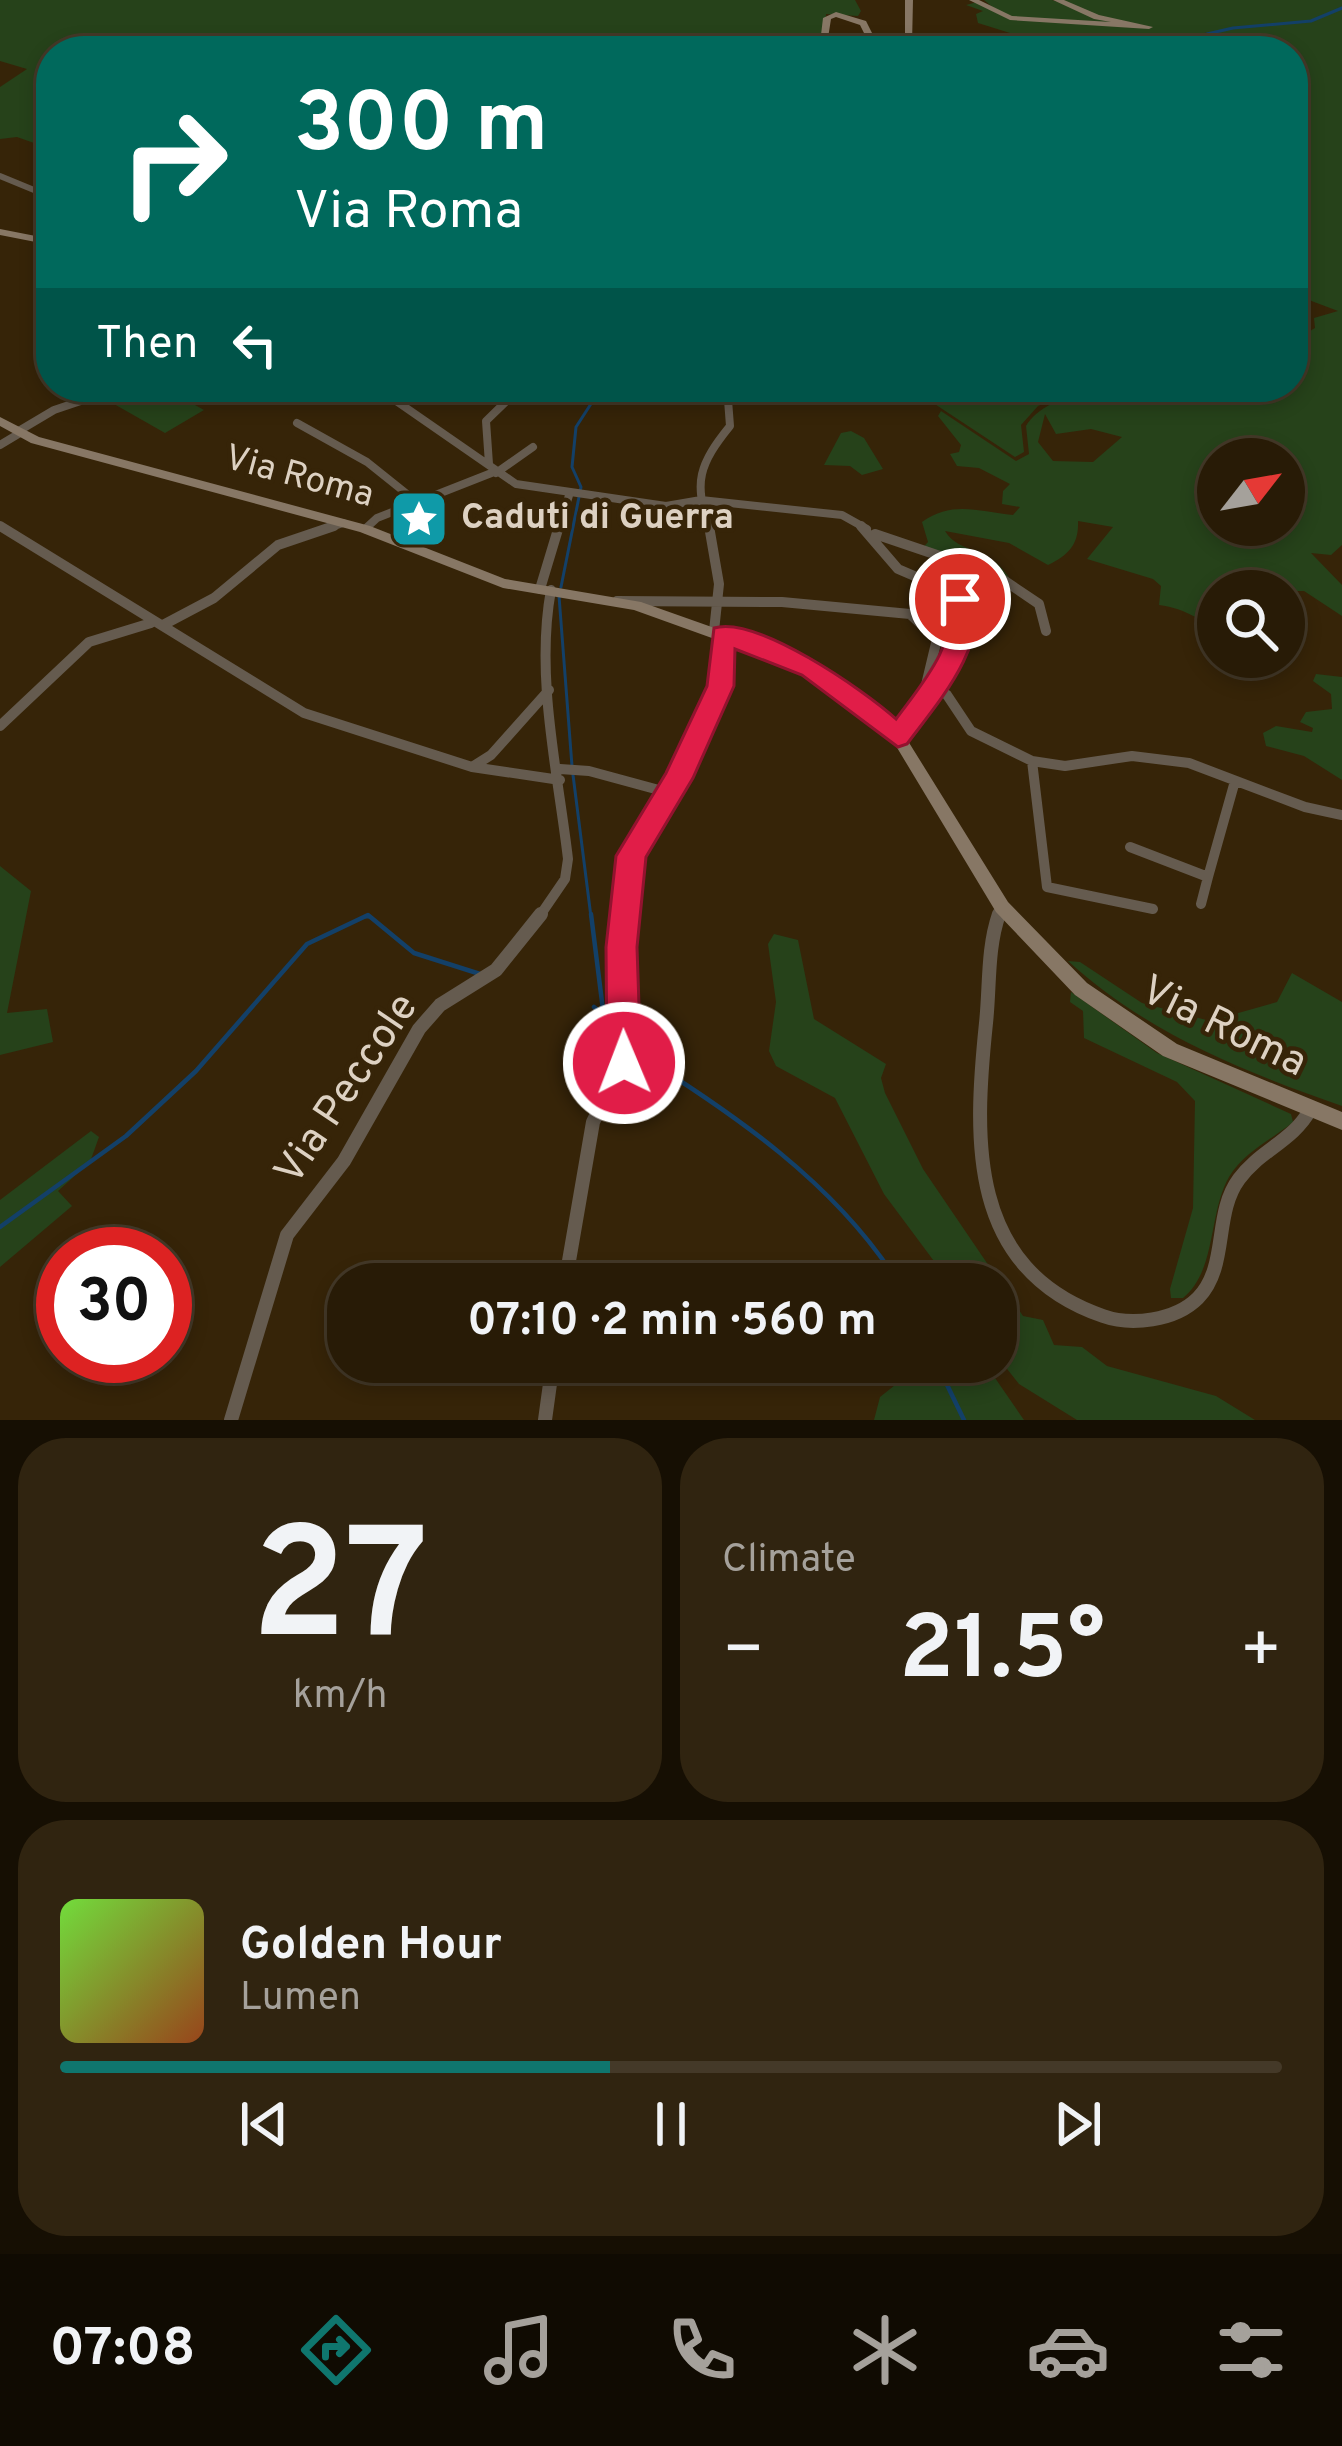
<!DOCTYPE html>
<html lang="en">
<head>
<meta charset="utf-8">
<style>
  :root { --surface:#281b06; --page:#302410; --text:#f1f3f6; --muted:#a5a19b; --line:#443928; --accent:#0f766e }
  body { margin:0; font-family:Overpass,sans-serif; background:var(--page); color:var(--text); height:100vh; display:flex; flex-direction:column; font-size:45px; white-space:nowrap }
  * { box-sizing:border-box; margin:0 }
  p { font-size:39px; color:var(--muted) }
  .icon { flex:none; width:66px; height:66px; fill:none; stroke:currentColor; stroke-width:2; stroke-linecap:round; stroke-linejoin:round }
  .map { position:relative; height:1420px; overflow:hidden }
  .side { display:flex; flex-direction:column; gap:18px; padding:18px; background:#160f03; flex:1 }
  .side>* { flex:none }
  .hud { position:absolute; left:36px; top:36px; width:1272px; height:366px; border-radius:48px; box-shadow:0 6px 18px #0003,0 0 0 3px var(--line); background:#00695c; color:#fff; overflow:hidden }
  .needle { width:78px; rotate:59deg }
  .tools { position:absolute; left:1197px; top:438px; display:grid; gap:24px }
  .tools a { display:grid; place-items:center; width:108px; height:108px; border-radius:50%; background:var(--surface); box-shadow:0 6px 18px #0003,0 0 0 3px var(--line); font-size:60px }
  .speed { position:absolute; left:36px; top:1227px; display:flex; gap:24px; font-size:60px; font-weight:700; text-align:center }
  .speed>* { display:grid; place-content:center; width:156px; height:156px; border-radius:50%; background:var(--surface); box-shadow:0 6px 18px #0003,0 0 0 3px var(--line); line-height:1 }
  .speed .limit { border:18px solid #d22; background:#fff; color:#111 }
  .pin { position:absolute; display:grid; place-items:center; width:102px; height:102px; color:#fff; margin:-51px; border:6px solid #fff; border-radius:50%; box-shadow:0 3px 12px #0007 }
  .me { position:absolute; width:132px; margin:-66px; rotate:359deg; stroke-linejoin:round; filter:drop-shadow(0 0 9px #0008) }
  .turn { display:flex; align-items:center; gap:42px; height:252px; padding:0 60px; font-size:54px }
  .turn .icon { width:156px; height:156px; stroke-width:2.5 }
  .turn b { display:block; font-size:84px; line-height:102px }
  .then { display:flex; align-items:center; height:114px; padding:0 60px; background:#0003; gap:24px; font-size:45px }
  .big { font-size:90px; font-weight:700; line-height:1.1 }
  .side .tile { flex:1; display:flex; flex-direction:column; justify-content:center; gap:18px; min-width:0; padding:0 42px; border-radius:48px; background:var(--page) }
  .side .dial { align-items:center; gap:0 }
  .dial b { font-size:156px; line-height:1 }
  .song { display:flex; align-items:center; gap:36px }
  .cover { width:144px; height:144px; border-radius:18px; background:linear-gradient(135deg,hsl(100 70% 55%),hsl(20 70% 35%)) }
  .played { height:12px; border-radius:6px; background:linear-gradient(90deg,var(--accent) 45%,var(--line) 45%) }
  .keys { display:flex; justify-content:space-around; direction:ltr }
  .heat { display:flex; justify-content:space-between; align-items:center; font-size:66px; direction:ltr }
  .side .tiles { flex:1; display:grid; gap:18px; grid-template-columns:1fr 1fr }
  .tile:last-child { grid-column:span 2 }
  .trip { position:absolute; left:327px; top:1263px; width:690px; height:120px; border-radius:48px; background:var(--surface); box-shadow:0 6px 18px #0003,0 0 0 3px var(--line); font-weight:700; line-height:120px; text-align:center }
  .menu { display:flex; height:192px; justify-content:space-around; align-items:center; background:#100b02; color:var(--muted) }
  .menu .icon { width:84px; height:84px }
  .menu .selected { color:var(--accent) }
  .menu b { font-size:54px; color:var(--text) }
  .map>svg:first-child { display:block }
  .green { fill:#26421a; fill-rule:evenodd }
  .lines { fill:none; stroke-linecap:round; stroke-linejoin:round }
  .stream-far1 { stroke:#134068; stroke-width:3 }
  .stream { stroke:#134068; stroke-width:4.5 }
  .street-far3 { stroke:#655b4f; stroke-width:6 }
  .street-far2 { stroke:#655b4f; stroke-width:8 }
  .street-far1 { stroke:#655b4f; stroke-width:10 }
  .street { stroke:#655b4f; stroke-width:14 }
  .secondary { fill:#877765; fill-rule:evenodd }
  .route { fill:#e11d48; stroke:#92132f; stroke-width:3 }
  .labels { text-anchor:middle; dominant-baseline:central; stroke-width:9; stroke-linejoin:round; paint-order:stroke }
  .street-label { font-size:36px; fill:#ddd1c2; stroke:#362408 }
  .poi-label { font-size:36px; font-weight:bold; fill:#ddd1c2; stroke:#362408; text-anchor:start }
  .near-street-label { font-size:42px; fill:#ddd1c2; stroke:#362408 }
</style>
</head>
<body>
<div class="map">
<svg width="1342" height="1420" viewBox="0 0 1342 1420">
  <rect width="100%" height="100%" fill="#362408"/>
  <path class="green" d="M0 0H855L861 11 858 16 826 14 825 33 790 51H631L624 45 599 43 604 51H553L555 47 552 44 550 51H51V149L17 137 0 139V87L27 69 0 61Z
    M984 0H1052L1096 15 1063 0H1342V545L1331 555 1311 553 1342 585V616L1304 591H1218V626C1203 624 1187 608 1159 605L1161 586 1153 579 1087 559 1113 527 1078 521C1079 544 1069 555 1048 565L1009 543 945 531C959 555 990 544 1012 582L920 551 928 542 922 522C953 500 979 512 1013 515L1020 507 1002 504 1003 491 1010 484 979 468 957 466 950 454 959 452 961 445 938 416 941 411 1016 461 1029 454 1026 426C1063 367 1229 387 1293 387V325L1310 331 1315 328 1314 318 1338 311 1293 294V118L1310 110 1293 116V51H1220L1234 45 1205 32 1212 42 1208 51H991L1010 33 978 23 976 14 983 11 966 5 981 1 1003 16ZM1045 414 1056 434 1091 429 1122 437 1093 462 1053 461 1038 442ZM1218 459H1284V525H1218Z
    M142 387H163L204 410 165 433 114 404Z
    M909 387 996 402 1043 387H1084L1038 406 1021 425 1024 452 1015 457Z
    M851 431 864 438 883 469 862 475 850 466 824 465 841 433Z
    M1316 674 1342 677V780L1304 756 1266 746 1263 733 1276 726 1312 732 1313 728 1300 722 1306 712 1332 709 1331 694 1313 681Z
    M0 866 31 891 7 1013 47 1009 53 1042 0 1055Z
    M774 934 798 940 814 1019 886 1064 881 1078 885 1093 923 1169 1023 1316 1043 1320 1054 1345 1082 1347 1107 1366 1216 1396 1255 1420H1077L1019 1384 996 1355V1284H951L884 1194 835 1098 776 1066 769 1051 776 1002 768 944Z
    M1068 961 1080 962 1142 1003 1210 1021 1277 1002 1292 973 1342 1002V1106C1242 1071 1147 1033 1068 961Z
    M1071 992 1157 1053 1291 1114 1293 1122C1271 1140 1244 1152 1229 1177 1208 1214 1217 1270 1183 1298H1171L1170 1289 1193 1208 1195 1101 1177 1082 1084 1038 1083 1011 1070 1002Z
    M91 1131 99 1137 90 1162 58 1191 72 1206 0 1267V1200Z
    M924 1362H984L1024 1420H874L880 1397Z"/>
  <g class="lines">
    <path class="stream-far1" d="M1133 51 1233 28 1311 21 1342 8
      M561 587 581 487 572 467 576 427 598 393 612 387
      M559 596 572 766
      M573 775 591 917
      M364 917H370"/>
    <path class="stream" d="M591 914 603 1010
      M594 1007 610 1020
      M635 1052C733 1113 837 1184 899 1284
      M0 1227 126 1136 196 1071 307 944 368 915 414 953 480 974
      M936 1362 964 1420"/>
    <path class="street-far3" d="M0 176 51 197"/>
    <path class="street-far2" d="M44 283 49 241
      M376 387 516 484 666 506 701 500 842 515 867 529
      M297 423 367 462 417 502
      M17 432 54 410 122 387
      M0 445 20 433
      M489 464 486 421 521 387
      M496 473 533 447
      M0 526 5 529
      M325 529 343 523
      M365 529 377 518 494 472
      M559 529 570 492
      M710 529C692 483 700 463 730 426L727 387"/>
    <path class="street-far1" d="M0 526 304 713 472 767 560 780
      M709 526 719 584 714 631
      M861 526 898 569 947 590 964 604 948 662 914 711
      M875 534 996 575 1039 604 1046 631
      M540 589 559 526
      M617 601 782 602 910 614 937 639 926 685 898 737
      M163 625 214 598 278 545 334 526
      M935 687 947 695 971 731 1032 761 1065 766 1132 756 1189 763 1305 807 1342 815
      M0 726 89 642 151 623
      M1032 761 1047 887 1153 909
      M472 767 491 755 549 690
      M560 769 589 771 670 793
      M1130 847 1208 877 1235 781
      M1201 904 1208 877
      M539 917 565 879 568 859C558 773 535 676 551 590
      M625 917 632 856 678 778 721 686 723 634
      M998 917 1002 907"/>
    <path class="street" d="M999 914C987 949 990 986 986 1023 974 1139 967 1269 1103 1316 1131 1326 1175 1321 1198 1298 1229 1266 1213 1214 1239 1179 1259 1151 1293 1141 1310 1110
      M565 1284 593 1122 625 1057 626 914
      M231 1420 287 1235 344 1161 419 1029 440 1005 496 970 541 914
      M545 1420 553 1362"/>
    <path class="secondary" d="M905 0H913L912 44 860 51 866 37 860 25 836 17 831 19 828 38 799 51H788L821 35 823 18 836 12 866 21 874 37 869 46 905 40Z
      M969 0H979L1012 16 1111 22 1094 19 1053 0H1064L1099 15 1153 27 1149 29 1010 20Z
      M0 229 51 239V245L0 235Z
      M0 417 39 437 370 526 505 579 641 602 816 664 857 690 903 733 1008 902 1087 983 1177 1044 1342 1112V1130L1163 1056 1075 995 996 912 893 741 847 698 806 672 634 610 503 588 360 532 31 443 0 426Z"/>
  </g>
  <path class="route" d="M960 590 969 593C994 641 935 706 907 744L898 747 802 675 735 649 734 686 693 778 646 857 637 947 641 1063 636 1074 624 1078 612 1074 607 1063 606 947 616 856 666 773 707 686 714 628C756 615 864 690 896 719 920 686 960 642 947 599Z"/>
  <defs>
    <g id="sight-square" transform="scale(3)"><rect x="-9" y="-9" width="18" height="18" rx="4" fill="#0f9aa8" stroke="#362408"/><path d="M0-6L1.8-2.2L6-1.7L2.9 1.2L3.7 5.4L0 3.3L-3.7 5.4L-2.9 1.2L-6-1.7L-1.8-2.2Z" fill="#fff"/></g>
  </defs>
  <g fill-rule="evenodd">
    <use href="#sight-square" x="419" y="519"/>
  </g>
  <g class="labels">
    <g class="street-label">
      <text transform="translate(299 478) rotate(15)">Via Roma</text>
    </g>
    <g class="poi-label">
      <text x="461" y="519">Caduti di Guerra</text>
    </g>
    <g class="near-street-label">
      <text transform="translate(1223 1028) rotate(26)">Via Roma</text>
      <text transform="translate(348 1090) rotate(-56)">Via Peccole</text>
    </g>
  </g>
</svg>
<div class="tools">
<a><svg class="needle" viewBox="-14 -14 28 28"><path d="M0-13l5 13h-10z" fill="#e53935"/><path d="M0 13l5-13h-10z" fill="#a5a19b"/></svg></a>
<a><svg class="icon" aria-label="search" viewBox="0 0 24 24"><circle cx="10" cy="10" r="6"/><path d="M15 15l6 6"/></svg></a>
</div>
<div class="speed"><div class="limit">30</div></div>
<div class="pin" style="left:960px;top:599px;background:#d93025"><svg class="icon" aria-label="arrive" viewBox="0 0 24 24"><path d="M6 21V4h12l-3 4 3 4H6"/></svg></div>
<svg class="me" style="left:624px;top:1063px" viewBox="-20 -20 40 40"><circle r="17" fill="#e11d48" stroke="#fff" stroke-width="3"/><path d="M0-11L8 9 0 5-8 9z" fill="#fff"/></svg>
<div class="trip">07:10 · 2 min · 560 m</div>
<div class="hud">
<div class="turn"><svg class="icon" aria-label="right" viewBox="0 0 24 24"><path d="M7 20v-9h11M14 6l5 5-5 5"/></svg><div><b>300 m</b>Via Roma</div></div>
<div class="then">Then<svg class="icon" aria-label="left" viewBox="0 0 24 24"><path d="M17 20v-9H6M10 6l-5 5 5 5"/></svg></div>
</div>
</div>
<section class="side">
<div class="tiles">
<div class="tile dial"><b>27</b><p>km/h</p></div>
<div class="tile"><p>Climate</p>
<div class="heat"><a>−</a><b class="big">21.5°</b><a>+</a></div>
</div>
<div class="tile">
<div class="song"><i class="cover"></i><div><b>Golden Hour</b><p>Lumen</p></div></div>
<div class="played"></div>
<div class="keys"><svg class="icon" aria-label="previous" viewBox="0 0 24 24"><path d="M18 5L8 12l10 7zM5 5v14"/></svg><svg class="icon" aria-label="pause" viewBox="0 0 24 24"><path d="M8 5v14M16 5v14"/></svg><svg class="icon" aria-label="next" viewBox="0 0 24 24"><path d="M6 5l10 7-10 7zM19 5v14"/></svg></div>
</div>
</div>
</section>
<nav class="menu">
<b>07:08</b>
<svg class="icon selected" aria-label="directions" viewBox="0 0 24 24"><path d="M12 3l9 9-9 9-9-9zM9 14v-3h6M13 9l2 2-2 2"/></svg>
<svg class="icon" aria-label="music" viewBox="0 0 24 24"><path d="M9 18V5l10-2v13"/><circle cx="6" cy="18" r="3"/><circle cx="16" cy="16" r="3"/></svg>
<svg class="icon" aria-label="phone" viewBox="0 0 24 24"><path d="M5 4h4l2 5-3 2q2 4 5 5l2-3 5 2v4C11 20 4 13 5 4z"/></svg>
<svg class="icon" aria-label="climate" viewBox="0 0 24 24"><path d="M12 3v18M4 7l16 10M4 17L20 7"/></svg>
<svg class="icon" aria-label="car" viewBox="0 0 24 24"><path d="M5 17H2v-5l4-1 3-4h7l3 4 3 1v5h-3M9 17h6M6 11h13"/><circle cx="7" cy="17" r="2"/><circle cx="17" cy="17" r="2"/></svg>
<svg class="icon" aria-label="filters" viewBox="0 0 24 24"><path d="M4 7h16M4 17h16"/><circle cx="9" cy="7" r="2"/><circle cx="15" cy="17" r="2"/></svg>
</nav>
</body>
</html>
